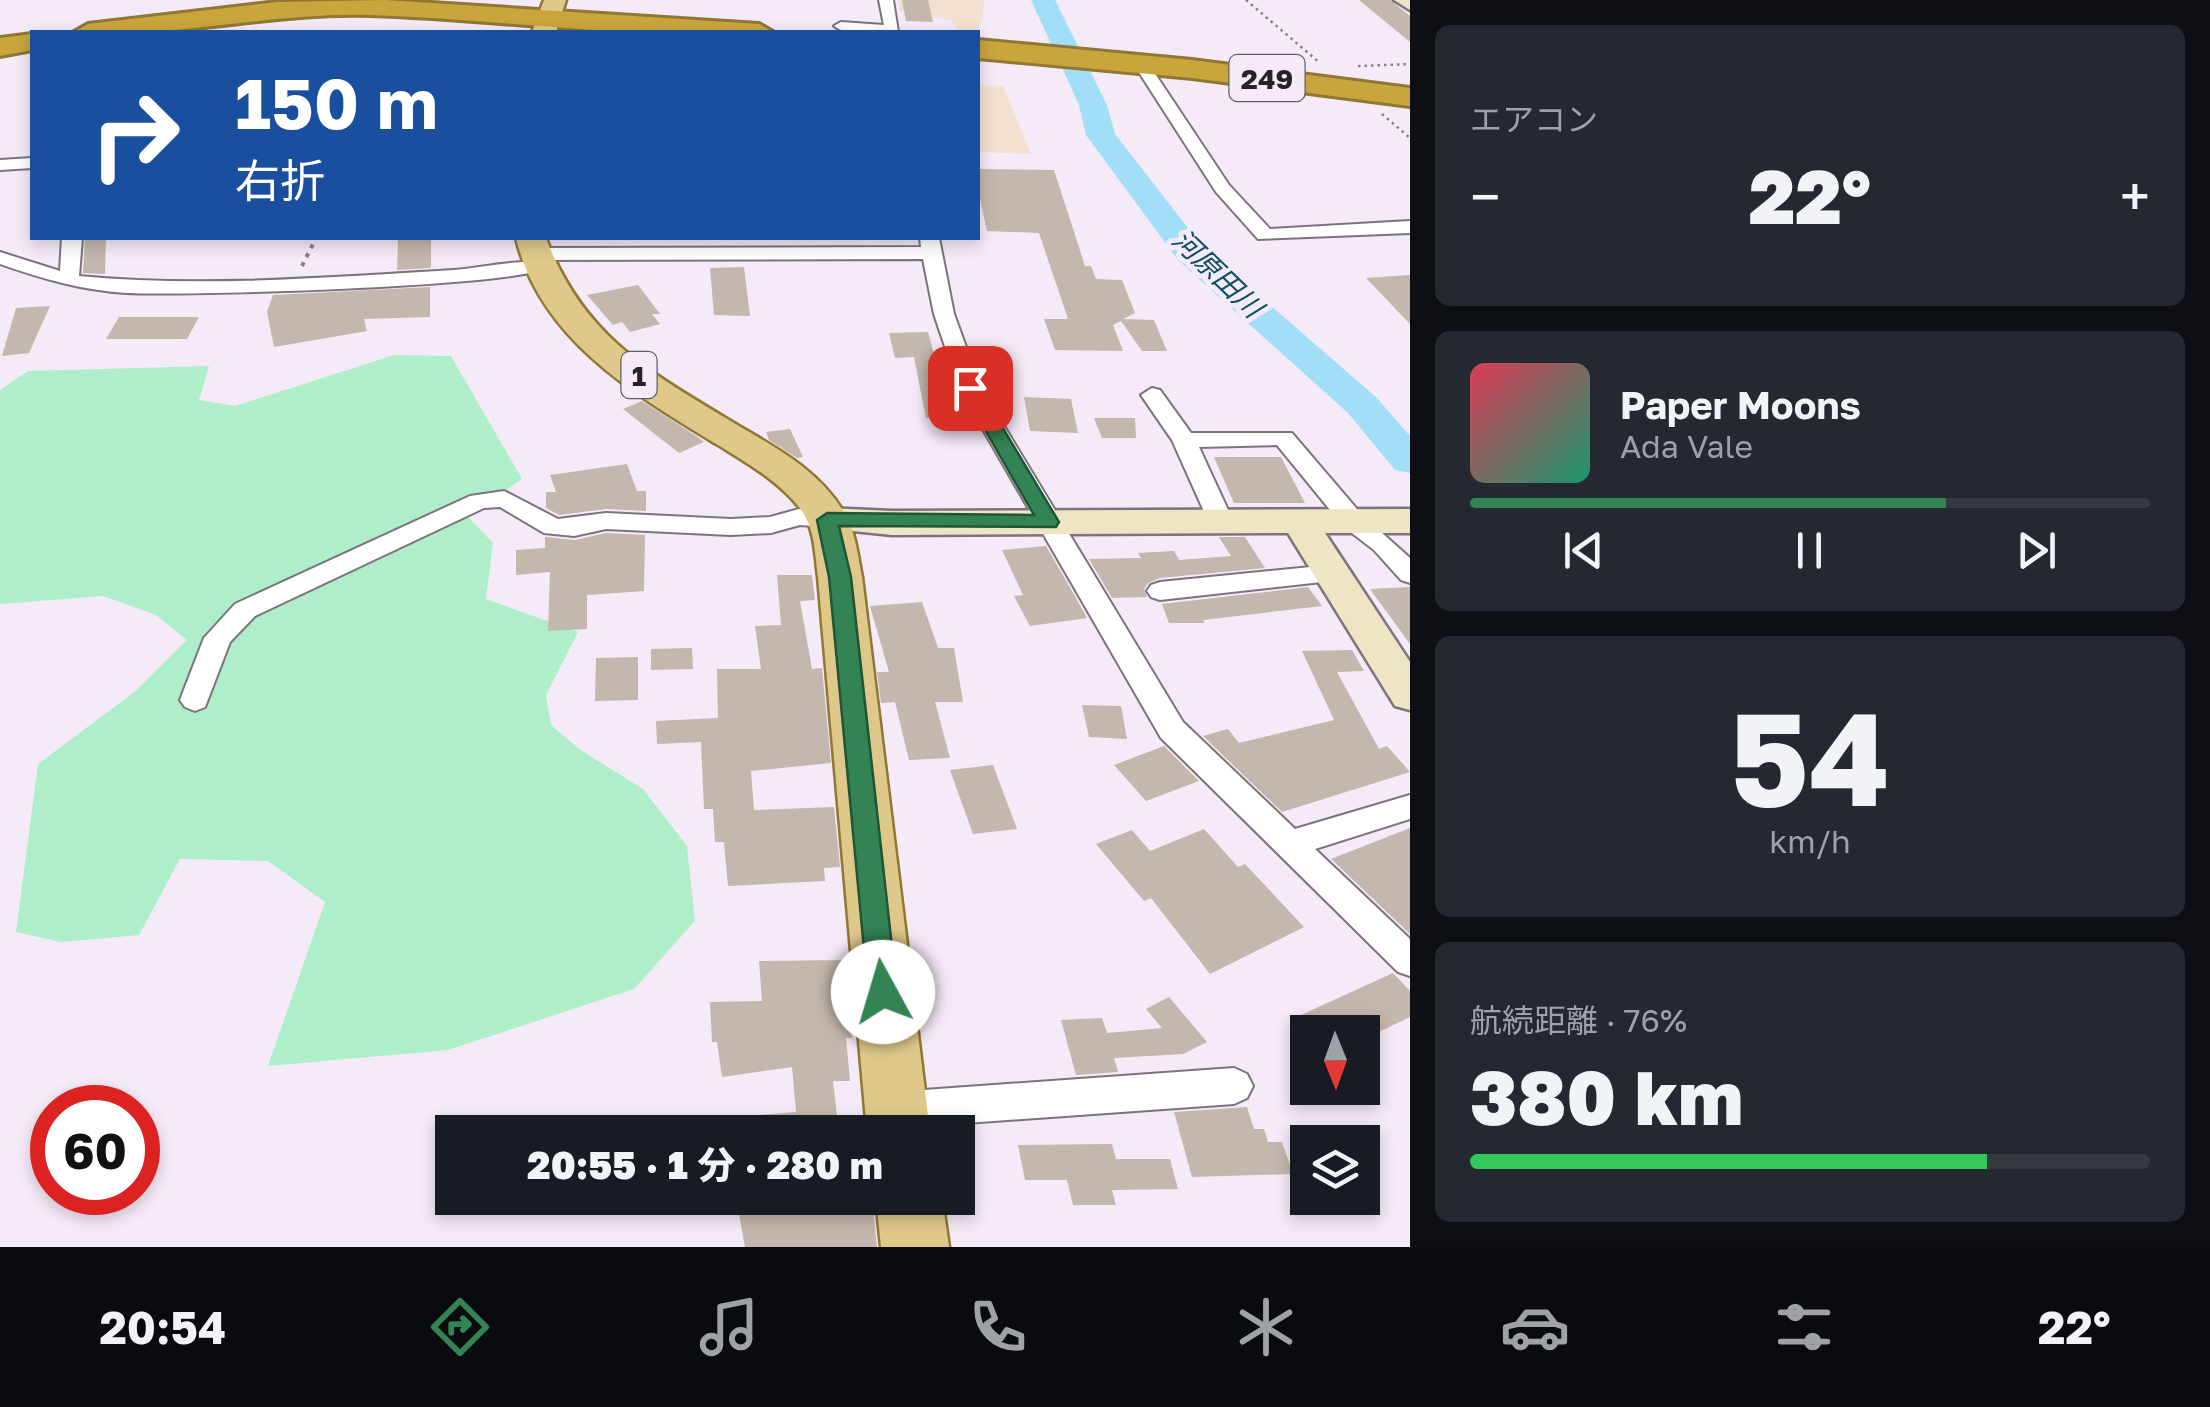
<!DOCTYPE html>
<html lang="ja">
<head>
<meta charset="utf-8">
<style>
  :root { --surface:#171b24; --page:#242831; --text:#f1f3f6; --muted:#9ea1a6; --line:#363941; --accent:#338354 }
  body { margin:0; font-family:"Golos Text","Noto Sans JP",sans-serif; background:var(--page); color:var(--text); height:100vh; display:flex; flex-direction:column; font-size:38px; white-space:nowrap }
  * { box-sizing:border-box; margin:0 }
  p { font-size:32px; color:var(--muted) }
  .icon { flex:none; width:55px; height:55px; fill:none; stroke:currentColor; stroke-width:2; stroke-linecap:round; stroke-linejoin:round }
  .map { position:relative; flex:1; overflow:hidden }
  .side { display:flex; flex-direction:column; gap:25px; padding:25px; background:#0d0f14; width:800px }
  .side>* { flex:none }
  .banner { position:absolute; left:30px; top:30px; width:950px; height:210px; border-radius:0px; box-shadow:0 5px 15px #0003; background:#1a4fa0; color:#fff; overflow:hidden }
  .needle { width:65px; rotate:179deg }
  .controls { position:absolute; left:1290px; top:1015px; display:grid; gap:20px }
  .controls a { display:grid; place-items:center; width:90px; height:90px; border-radius:0px; background:var(--surface); box-shadow:0 5px 15px #0003; font-size:50px }
  .speed { position:absolute; left:30px; top:1085px; display:flex; gap:20px; font-size:50px; font-weight:700; text-align:center }
  .speed>* { display:grid; place-content:center; width:130px; height:130px; border-radius:50%; background:var(--surface); box-shadow:0 5px 15px #0003; line-height:1 }
  .speed .limit { border:15px solid #d22; background:#fff; color:#111 }
  .pin { position:absolute; display:grid; place-items:center; width:85px; height:85px; color:#fff; margin:-42px; border-radius:20px; box-shadow:0 5px 15px #0006 }
  .me { position:absolute; width:110px; margin:-55px; rotate:354deg; stroke-linejoin:round; filter:drop-shadow(0 0 8px #0008) }
  .turn { display:flex; align-items:center; gap:35px; height:210px; padding:0 40px; font-size:45px }
  .turn .icon { width:130px; height:130px; stroke-width:2.5 }
  .turn b { display:block; font-size:70px; line-height:85px }
  .big { font-size:75px; font-weight:800; line-height:1.1 }
  .side .tile { flex:1; display:flex; flex-direction:column; justify-content:center; gap:15px; min-width:0; padding:0 35px; border-radius:15px; background:var(--page) }
  .side .dial { align-items:center; gap:0 }
  .dial b { font-size:130px; line-height:1 }
  .song { display:flex; align-items:center; gap:30px }
  .cover { width:120px; height:120px; border-radius:15px; background:linear-gradient(135deg,hsl(350 70% 55%),hsl(160 70% 35%)) }
  .played { height:10px; border-radius:5px; background:linear-gradient(90deg,var(--accent) 70%,var(--line) 70%) }
  .keys { display:flex; justify-content:space-around; direction:ltr }
  .heat { display:flex; justify-content:space-between; align-items:center; font-size:55px; direction:ltr }
  .charge { height:15px; border-radius:8px; background:linear-gradient(90deg,#34c759 76%,var(--line) 0) }
  .trip { position:absolute; left:435px; top:1115px; width:540px; height:100px; border-radius:0px; background:var(--surface); box-shadow:0 5px 15px #0003; font-weight:800; line-height:100px; text-align:center }
  .dock { display:flex; height:160px; justify-content:space-around; align-items:center; background:#090b0e; color:var(--muted) }
  .dock .icon { width:70px; height:70px }
  .dock .current { color:var(--accent) }
  .dock b { font-size:45px; color:var(--text) }
  main { display:flex; flex:1; min-height:0 }
  .map>svg:first-child { display:block }
  .industrial { fill:#f4e0d1 }
  .green { fill:#aeefc9 }
  .lines { fill:none; stroke-linecap:round; stroke-linejoin:round }
  .river { fill:#a2def8; fill-rule:evenodd }
  .building { fill:#c4b7ad }
  .street-casing { stroke:#7d737e; stroke-width:4 }
  .secondary-casing { stroke:#7d737e; stroke-width:5 }
  .primary-casing { stroke:#907734; stroke-width:5 }
  .highway-casing { stroke:#907734; stroke-width:6 }
  .path-far1 { stroke:#867e86; stroke-width:2.5; stroke-dasharray:2.5 4; stroke-linecap:butt }
  .path { stroke:#867e86; stroke-width:4; stroke-dasharray:4 6; stroke-linecap:butt }
  .street { fill:#fff; fill-rule:evenodd }
  .secondary { fill:#efe4c4; fill-rule:evenodd }
  .primary { fill:#dfc98a; fill-rule:evenodd }
  .highway { fill:#c9a53c; fill-rule:evenodd }
  .route { fill:#338354; stroke:#215537; stroke-width:2.5 }
  .labels { text-anchor:middle; dominant-baseline:central; stroke-width:10; stroke-linejoin:round; paint-order:stroke }
  .shield { fill:#f5eaf7; stroke:#645e65; stroke-width:2.5 }
  .shield-label { font-size:28px; font-weight:bold; fill:#262226 }
  .far-water-label { font-size:28px; font-style:italic; fill:#0e4f65; stroke:#f5eaf7 }
</style>
</head>
<body>
<main>
<div class="map">
<svg width="1410" height="1247" viewBox="0 0 1410 1247">
  <rect width="100%" height="100%" fill="#f5eaf7"/>
  <path class="industrial" d="M898 0H984L983 17 977 32H960L951 20 900 11Z
    M978 85 1003 86 1031 154 978 152Z"/>
  <path class="green" d="M394 355 451 356 522 479 468 517 493 543 486 599 578 632 546 695 551 725 579 749 643 789 687 846 695 921 634 989 448 1050 268 1066 325 902 268 861 180 859 139 935 61 942 16 932 38 764 137 690 187 640 156 615 103 596 0 604V390L28 371 209 366 199 400 235 406Z"/>
  <g class="lines">
    <path class="river" d="M1031 0H1055L1107 105 1115 134 1202 246 1377 398 1410 436V473L1395 470 1349 414 1178 260 1086 135 1079 105Z"/>
  </g>
  <path class="building" d="M902 0H928L933 22 906 21Z
    M1359 0H1390L1410 16V42Z
    M978 169 1054 170 1085 266H1091L1096 279 1122 280 1135 313 1123 319 1154 320 1167 351H1142L1121 321 1113 325 1123 351 1055 350 1044 319H1068L1039 233 987 231 978 190Z
    M85 238H106L105 274 83 273Z
    M431 238V268L397 270 398 239Z
    M744 267 750 316 714 315 710 268Z
    M1410 275V324L1366 278Z
    M638 285 660 314H652L660 324 630 332 622 322 613 325 587 295Z
    M430 287V317L364 319 367 331 274 347 267 312 273 295Z
    M50 306 29 353 2 356 16 308Z
    M119 317H199L187 339H106Z
    M928 332 944 391 950 418H926L914 357 895 358 889 333Z
    M1024 397 1071 399 1078 433 1030 431Z
    M642 401 695 435 704 442 679 453 623 409Z
    M1094 418H1135L1136 438H1102Z
    M790 429 803 457 797 458 769 440 766 432Z
    M1214 457H1281L1305 503H1234Z
    M627 464 637 491H646V511L606 509 559 515 546 508V492H556L550 475Z
    M606 533 645 535 644 591 587 595V629L548 631 550 572 516 575V550L545 548V537L575 540Z
    M1219 537H1245L1265 568 1160 578 1148 583 1144 589 1147 597 1112 598 1089 559 1141 558 1138 553 1174 551 1179 560 1231 556Z
    M1046 546 1076 598 1087 618 1030 626 1014 596 1023 595 1002 550Z
    M777 575H812L815 600 800 601 812 669 822 668 831 763 751 771 754 810 834 807 840 867 824 868 825 881 728 886 724 842H715L713 809H704L701 742 657 744 656 721 718 718 717 669H761L755 626 781 625Z
    M1308 587 1322 606 1203 620 1205 623H1169L1162 604Z
    M1410 587V644L1370 589Z
    M922 602 938 648H954L963 702H935L950 758 909 760 895 702 881 703 877 672H889L870 606Z
    M692 648 693 669 651 670V649Z
    M1352 650 1364 671 1337 672 1379 749 1387 746 1410 772 1282 812 1203 736 1228 729 1239 743 1334 720 1302 651Z
    M638 657V700L595 701 596 658Z
    M1082 705 1121 706 1127 739 1089 737Z
    M1164 746 1199 781 1146 801 1114 765Z
    M993 765 1017 829 973 834 950 770Z
    M1410 828V934L1331 859Z
    M1204 829 1238 867 1245 864 1304 927 1210 974 1151 898 1144 901 1096 844 1132 830 1150 851Z
    M847 960 852 1038H846L850 1081H833L839 1132H734L733 1117 796 1112 792 1067 722 1077 717 1042H712L710 1002 762 1001 759 961Z
    M1393 973 1410 991V1017L1362 1040V1032H1316L1301 1015Z
    M1169 997 1207 1042 1183 1054 1114 1058 1118 1072 1076 1075 1061 1020 1102 1018 1107 1033 1162 1028 1146 1009Z
    M1247 1107 1254 1129H1264L1268 1142H1282L1293 1174 1192 1177 1174 1112Z
    M1112 1144 1116 1159H1170L1178 1189 1112 1190 1116 1205H1073L1067 1180H1025L1018 1145Z
    M833 1199 873 1205 877 1247H745L739 1214Z"/>
  <g class="lines">
    <g class="street-casing">
      <path id="street" d="M879 0H893L898 32 841 30 834 26 841 22 884 25Z
        M1136 60H1146L1229 185 1270 229 1410 221V233L1258 239 1216 192 1133 63Z
        M32 158V168L0 170V160Z
        M62 238H82L79 276C202 288 331 277 454 270 475 269 538 255 551 266 527 287 177 296 126 293 81 290 43 279 0 264V252L60 271Z
        M920 238H939L954 314 981 388 1183 722 1295 829 1410 795V819L1315 849 1410 939V976L1398 972 1161 738 959 388 934 314 923 259 534 260 524 254 534 248 921 247Z
        M1152 388 1160 390 1191 433H1292L1362 515 1410 558V583L1401 580 1374 550 1344 527 1277 445 1199 447 1233 521 1220 529 1211 527 1172 440 1141 395Z
        M504 491 558 519 606 513 731 519 770 517 799 509 827 511 840 519 827 527 800 525 771 533 731 535 606 529 574 536 544 533 500 507 484 508 255 616 230 642 205 707 195 711 185 707 180 700 204 638 235 604 470 496Z
        M1331 565 1340 568 1344 574 1340 580 1160 600 1151 597 1147 591 1151 585 1160 582Z
        M1234 1068 1247 1074 1253 1086 1247 1098 1234 1104 896 1128 883 1123 877 1110 883 1097 896 1092Z"/>
    </g>
    <g class="secondary-casing">
      <path id="secondary" d="M1394 0H1410V10Z
        M827 508 892 511 1410 509V533H1325L1410 662V710L1395 706 1288 533 892 535 814 527 809 519 814 511Z"/>
    </g>
    <g class="primary-casing">
      <path id="primary" d="M544 0H566L556 32H532Z
        M516 238H546C584 340 655 375 744 429 784 452 825 476 847 518 856 536 858 557 862 577L930 1132H867L818 577C815 555 815 530 802 511 781 482 747 463 718 445 634 394 540 339 516 238Z
        M876 1198H942L949 1247H881Z"/>
    </g>
    <g class="highway-casing">
      <path id="highway" d="M385 0 759 24 773 32C639 41 504 19 370 15 271 12 173 39 74 32L88 24 277 2Z
        M32 34V50L0 56V38Z
        M978 40 1192 60 1410 88V106L1192 78 978 58Z"/>
    </g>
    <path class="path-far1" d="M1246 0 1320 63
      M1358 66 1410 64
      M1382 114 1410 138"/>
    <path class="path" d="M302 266 316 238"/>
    <use href="#street" class="street"/>
    <use href="#secondary" class="secondary"/>
    <use href="#primary" class="primary"/>
    <use href="#highway" class="highway"/>
  </g>
  <path class="route" d="M970 382 979 388 1059 522 1056 527 839 526 851 577 897 992 893 1002 883 1005 872 1002 868 992 829 577 817 520 827 513 1034 515 961 388Z"/>
  <g class="labels">
    <g class="shield">
      <rect x="1229.5" y="55" width="75" height="46" rx="8"/>
      <rect x="621.5" y="352" width="35" height="46" rx="8"/>
    </g>
    <g class="shield-label">
      <text x="1267" y="78">249</text>
      <text x="639" y="375">1</text>
    </g>
    <g class="far-water-label">
      <text transform="translate(1218 273) rotate(44)">河原田川</text>
    </g>
  </g>
</svg>
<div class="controls">
<a><svg class="needle" viewBox="-14 -14 28 28"><path d="M0-13l5 13h-10z" fill="#e53935"/><path d="M0 13l5-13h-10z" fill="#9ea1a6"/></svg></a>
<a><svg class="icon" aria-label="layers" viewBox="0 0 24 24"><path d="M12 4l9 5-9 5-9-5zM3 14l9 5 9-5"/></svg></a>
</div>
<div class="speed"><div class="limit">60</div></div>
<div class="pin" style="left:970px;top:388px;background:#d93025"><svg class="icon" aria-label="arrive" viewBox="0 0 24 24"><path d="M6 21V4h12l-3 4 3 4H6"/></svg></div>
<svg class="me" style="left:883px;top:992px" viewBox="-20 -20 40 40"><circle r="19" fill="#fff"/><path d="M0-13L10 11 0 6-10 11z" fill="#338354"/></svg>
<div class="trip">20:55 · 1 分 · 280 m</div>
<div class="banner">
<div class="turn"><svg class="icon" aria-label="right" viewBox="0 0 24 24"><path d="M7 20v-9h11M14 6l5 5-5 5"/></svg><div><b>150 m</b>右折</div></div>
</div>
</div>
<section class="side">
<div class="tile"><p>エアコン</p>
<div class="heat"><a>−</a><b class="big">22°</b><a>+</a></div>
</div>
<div class="tile">
<div class="song"><i class="cover"></i><div><b>Paper Moons</b><p>Ada Vale</p></div></div>
<div class="played"></div>
<div class="keys"><svg class="icon" aria-label="previous" viewBox="0 0 24 24"><path d="M18 5L8 12l10 7zM5 5v14"/></svg><svg class="icon" aria-label="pause" viewBox="0 0 24 24"><path d="M8 5v14M16 5v14"/></svg><svg class="icon" aria-label="next" viewBox="0 0 24 24"><path d="M6 5l10 7-10 7zM19 5v14"/></svg></div>
</div>
<div class="tile dial"><b>54</b><p>km/h</p></div>
<div class="tile"><p>航続距離 · 76%</p><b class="big">380 km</b><div class="charge"></div></div>
</section>
</main>
<nav class="dock">
<b>20:54</b>
<svg class="icon current" aria-label="directions" viewBox="0 0 24 24"><path d="M12 3l9 9-9 9-9-9zM9 14v-3h6M13 9l2 2-2 2"/></svg>
<svg class="icon" aria-label="music" viewBox="0 0 24 24"><path d="M9 18V5l10-2v13"/><circle cx="6" cy="18" r="3"/><circle cx="16" cy="16" r="3"/></svg>
<svg class="icon" aria-label="phone" viewBox="0 0 24 24"><path d="M5 4h4l2 5-3 2q2 4 5 5l2-3 5 2v4C11 20 4 13 5 4z"/></svg>
<svg class="icon" aria-label="climate" viewBox="0 0 24 24"><path d="M12 3v18M4 7l16 10M4 17L20 7"/></svg>
<svg class="icon" aria-label="car" viewBox="0 0 24 24"><path d="M5 17H2v-5l4-1 3-4h7l3 4 3 1v5h-3M9 17h6M6 11h13"/><circle cx="7" cy="17" r="2"/><circle cx="17" cy="17" r="2"/></svg>
<svg class="icon" aria-label="filters" viewBox="0 0 24 24"><path d="M4 7h16M4 17h16"/><circle cx="9" cy="7" r="2"/><circle cx="15" cy="17" r="2"/></svg>
<b>22°</b>
</nav>
</body>
</html>
